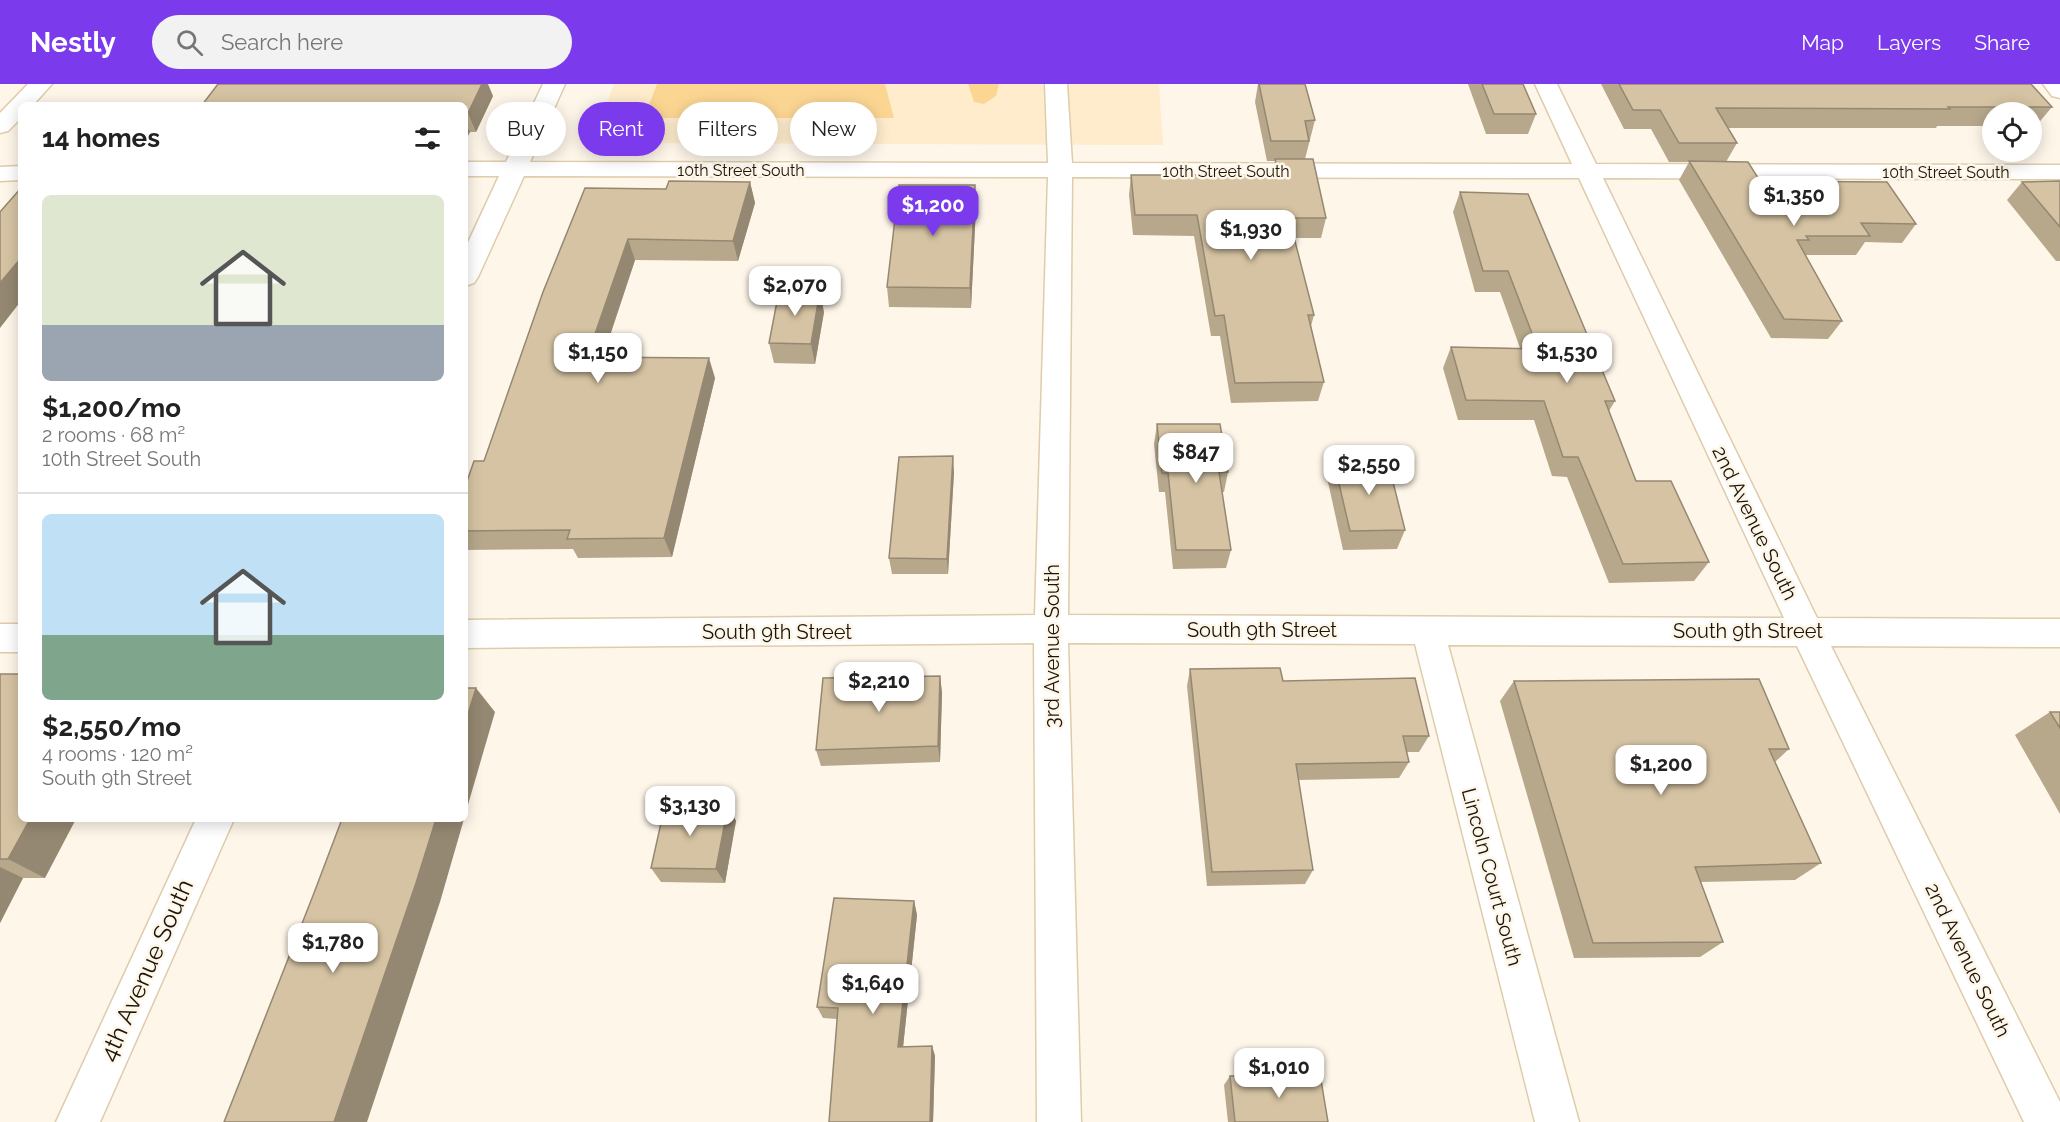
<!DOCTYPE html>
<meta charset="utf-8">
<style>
body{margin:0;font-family:Raleway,sans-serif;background:#f2f2f2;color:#222;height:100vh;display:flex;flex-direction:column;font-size:22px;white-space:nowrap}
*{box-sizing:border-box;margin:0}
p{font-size:20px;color:#767676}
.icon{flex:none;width:33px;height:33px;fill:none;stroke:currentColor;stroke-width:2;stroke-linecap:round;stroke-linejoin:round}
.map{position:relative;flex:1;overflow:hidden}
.panel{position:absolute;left:18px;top:18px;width:450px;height:720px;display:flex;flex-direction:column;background:#fff;border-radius:9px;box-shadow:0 3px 15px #0003}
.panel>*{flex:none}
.hud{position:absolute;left:486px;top:18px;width:570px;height:54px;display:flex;gap:12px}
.fabs{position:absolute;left:1982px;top:18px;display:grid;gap:12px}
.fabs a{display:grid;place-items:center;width:60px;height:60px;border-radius:50%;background:#fff;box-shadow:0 3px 15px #0003;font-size:30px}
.price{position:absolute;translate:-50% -51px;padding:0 14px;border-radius:12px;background:#fff;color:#222;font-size:20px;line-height:39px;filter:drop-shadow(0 2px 3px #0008)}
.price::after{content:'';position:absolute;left:50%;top:36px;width:18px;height:14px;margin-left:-9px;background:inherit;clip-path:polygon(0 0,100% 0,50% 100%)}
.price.selected{background:#7c3aed;color:#fff}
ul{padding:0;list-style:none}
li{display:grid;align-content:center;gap:12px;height:318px;padding:0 24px}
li+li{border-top:2px solid #e0e0e0}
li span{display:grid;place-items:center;height:186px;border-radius:9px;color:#555}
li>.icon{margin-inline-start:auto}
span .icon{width:108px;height:108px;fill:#fffc;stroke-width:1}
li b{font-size:26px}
h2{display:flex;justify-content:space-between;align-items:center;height:72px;padding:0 24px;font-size:26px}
.tag{padding:0 21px;border-radius:27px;background:#fff;box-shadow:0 3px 15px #0003;font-size:21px;line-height:54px}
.tag.selected{background:#7c3aed;color:#fff}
header{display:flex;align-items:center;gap:36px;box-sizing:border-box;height:84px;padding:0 30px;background:#7c3aed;color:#fff}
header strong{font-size:28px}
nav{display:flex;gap:33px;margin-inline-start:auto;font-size:21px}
.search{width:420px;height:54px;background:#f2f2f2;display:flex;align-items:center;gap:15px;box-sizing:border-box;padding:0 21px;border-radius:33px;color:#767676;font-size:22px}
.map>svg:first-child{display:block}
</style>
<header>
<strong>Nestly</strong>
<div class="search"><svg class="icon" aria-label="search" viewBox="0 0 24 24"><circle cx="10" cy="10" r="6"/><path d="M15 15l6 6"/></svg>Search here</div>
<nav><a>Map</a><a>Layers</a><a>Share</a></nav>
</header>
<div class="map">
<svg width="2060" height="1038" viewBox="0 0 2060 1038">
<rect width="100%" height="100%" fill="#fef6e9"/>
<path fill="#feeccc" d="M614,0h545l4,61 -571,-2z"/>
<g fill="#fbd693">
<path d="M657,0h228l9,34h-231l-14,-13z"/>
<path d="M968,0h31l-3,12 -12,8 -10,-2z"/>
</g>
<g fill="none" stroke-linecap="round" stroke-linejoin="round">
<g stroke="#deccab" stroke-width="3">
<g id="minor">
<path d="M28,0h24l-19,21h-12v13l-13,13 -8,2v-20z"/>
<path d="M543,0h22l-35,78 518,1 -3,-79h22l5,79 500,1 -37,-80h22l39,80 464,1v14l-457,-1 214,440 243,1v28l-229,-1 229,456v20h-36l-227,-476 -349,-1 131,477h-44l-120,-478 -347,-1 13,479h-44l-3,-479 -569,5v-28l570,-5 13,-438 -524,-1 -46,101 -4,6 -9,3v-37l34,-73h-34v-14h41zM1072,93l507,1 205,440 -716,-3z"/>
<path d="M2043,0h17v14l-8,-2z"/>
<path d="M21,82v14l-21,1v-14z"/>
<rect x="0" y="540" width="21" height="28"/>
<path d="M196,735h38l-134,303h-44z"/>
</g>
</g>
<use href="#minor" fill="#fff" fill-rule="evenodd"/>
</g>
<g fill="#b7a88c">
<path d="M1258,0h47l10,36 -10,39 21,59 -5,20h-27l20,77 -3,11 13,56 -6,19 -87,2 -11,-67h-9l-17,-100 -61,-1 -4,-40 2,-20h141l3,-14h-8l-12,-59z"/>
<path d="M1468,0h55l13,30 -8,20h-42z"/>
<path d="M1601,0h430l21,23 -16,19h-5v-14h-39v14h-55l-1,2h-208l9,15 -11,19 34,19 156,43 -14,19 -37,-1 -9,13h-51l37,66 -14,18 -57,-1 -92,-158 10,-18h-20l-18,-33h-27z"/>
<path d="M493,12l-17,36h-6l-4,7h-1v-34z"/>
<path d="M2060,97v80h-4l-49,-61 15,-18z"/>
<path d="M750,98l5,21 -17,58 -103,-1 -32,97 112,21 -43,179 -94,1 -5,-9 -108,1v-63l19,-26 59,-169 123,-103z"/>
<path d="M975,101l1,21 -5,102 -82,-1 -2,-20z"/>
<path d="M1460,108l155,209 -6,10 27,70 73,81 -15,19 -85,2 -42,-106 -15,-1 -18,-56h-76l-15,-52 8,-21 69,1 -20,-56h-25l-22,-80z"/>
<path d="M824,228l-9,52 -41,-1 -5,-20z"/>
<path d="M1157,340l71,48 -4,20h-2l9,58 -5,18 -53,1 -8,-77h-6l-5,-48z"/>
<path d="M1334,378l71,68 -8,19 -54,1 -15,-68z"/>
<path d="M954,388l-6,102h-56l-3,-16z"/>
<path d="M1190,585l93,12 146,55 -10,16h-13l3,10 -10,16 -101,2 15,90 -8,14 -98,2 -20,-200z"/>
<path d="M0,590l45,204h-22l-23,45z"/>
<path d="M940,592l2,17 -2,69 -119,4 -5,-16z"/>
<path d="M1514,597l275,68 -14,13 46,101 -26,17 -94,2 22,60 -23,15 -126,1 -74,-257z"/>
<path d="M2050,628h10v102l-45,-79z"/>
<path d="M728,722l8,15 -11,62 -64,-1 -10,-14z"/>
<path d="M914,817l3,14 -14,132 29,-1 3,10 -2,66h-104l8,-103 -14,-1 -6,-11z"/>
<path d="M1230,992l98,46h-100l-4,-37z"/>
</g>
<g fill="#958872">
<path d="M482,0h6l5,12 -17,36 -8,-19z"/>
<path d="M465,38l5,10 -4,7 -1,-2z"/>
<path d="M750,98l5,21 -17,58 -5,-20z"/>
<path d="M975,101l1,21 -5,102 -1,-20z"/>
<path d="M628,155l7,21 -39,117 -9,-20z"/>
<path d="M21,174v43l-21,27v-45z"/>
<path d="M820,207l4,21 -9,52 -4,-20z"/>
<path d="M709,274l6,20 -43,179 -8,-19z"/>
<path d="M953,372l1,16 -6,102 -1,-15z"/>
<path d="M940,592l2,17 -2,69 -2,-16z"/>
<path d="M476,604l19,24 -30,103v-91z"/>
<path d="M728,722l8,15 -11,62 -9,-14z"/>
<path d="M30,735h46l-31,59 -37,-19z"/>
<path d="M436,735h28l-24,83 -73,220h-33z"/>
<path d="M0,783l23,11 -23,45z"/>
<path d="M914,817l3,14 -15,142 -4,-10z"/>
<path d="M932,962l3,10 -2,66h-3z"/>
</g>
<g fill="#d5c3a3" stroke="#958872" stroke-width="1.5">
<path d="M218,0h264l-14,29h-3v-8h-263z"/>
<path d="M1259,0h46l10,36 -10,1 4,20h-38z"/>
<path d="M1482,0h41l13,30h-42z"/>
<path d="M1619,0h412l21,23h-104l2,2 -234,-1 21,35h-58l-19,-33h-27z"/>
<path d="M1275,75h38l13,59h-37l25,97h-6l16,67 -89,1 -11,-68 -9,1 -18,-101h-62l-4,-40h148z"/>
<path d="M1689,77l59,1 12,19 127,1 29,42 -55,-1 9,13h-64l3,4h-12l45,81 -58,-2z"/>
<path d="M669,97l81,1 -17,59 -105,-2 -41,118 122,1 -45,180 -97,1 3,-9 -105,1v-44l9,-26h10l59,-169 42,-104 81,1z"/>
<path d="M2060,97v46l-38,-45z"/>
<path d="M899,101h76l-5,103 -83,-1z"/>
<path d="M21,104v70l-21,25v-71z"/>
<path d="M1460,108l68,2 87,207h-10l31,80h35l38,81 -86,2 -45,-107h-15l-19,-56 -78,-1 -15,-53 87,2 -30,-78h-25z"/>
<path d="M779,207h41l-9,53 -42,-1z"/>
<path d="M1157,340h63l8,48h-9l12,78h-55l-8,-77h-6z"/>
<path d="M953,372l-6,103 -58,-1 10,-101z"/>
<path d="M1334,378h54l17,68 -55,1z"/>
<path d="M1280,584l3,13 132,-3 14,58h-26l6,26 -113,2 17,106 -101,2 -22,-203z"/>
<path d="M0,590h21v145h9l-22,40h-8z"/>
<path d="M940,592l-2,70 -122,4 7,-72z"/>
<path d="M1759,595l30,70h-20l52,114 -126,4 28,75 -130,1 -79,-262z"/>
<path d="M465,604h11l-11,36z"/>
<path d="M2050,628h10v16z"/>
<path d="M665,721l63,1 -12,63 -65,-1z"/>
<path d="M342,735h94l-20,64 -82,239h-110l90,-229z"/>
<path d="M834,814l80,3 -16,146 34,-1 -2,76h-101l9,-114 -21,-1z"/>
<path d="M1320,990l8,48h-93l-5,-46z"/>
</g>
<g text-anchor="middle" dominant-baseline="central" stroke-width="5" stroke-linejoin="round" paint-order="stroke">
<g font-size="16" fill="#1b1509" stroke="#fef6e9">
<text x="741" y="86">10th Street South</text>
<text x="1226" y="87">10th Street South</text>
<text x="1946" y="88">10th Street South</text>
</g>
<g font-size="20" fill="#1b1509" stroke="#fef6e9">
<text transform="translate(1755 439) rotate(64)">2nd Avenue South</text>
<text x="1262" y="546">South 9th Street</text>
<text x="1748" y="547">South 9th Street</text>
<text x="777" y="548">South 9th Street</text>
<text transform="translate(1052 562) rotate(-90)">3rd Avenue South</text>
<text transform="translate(1492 793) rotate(75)">Lincoln Court South</text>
<text transform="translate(1968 876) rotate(64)">2nd Avenue South</text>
</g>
<g font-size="24" fill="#1b1509" stroke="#fef6e9">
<text transform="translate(146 886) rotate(-66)">4th Avenue South</text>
</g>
</g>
</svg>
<div class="fabs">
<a><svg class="icon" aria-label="locate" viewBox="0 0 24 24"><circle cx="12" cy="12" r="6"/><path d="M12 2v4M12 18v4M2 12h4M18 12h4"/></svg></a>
</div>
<b class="price" style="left:1794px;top:143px">$1,350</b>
<b class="price selected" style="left:933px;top:153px">$1,200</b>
<b class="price" style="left:1251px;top:177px">$1,930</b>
<b class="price" style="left:795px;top:233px">$2,070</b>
<b class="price" style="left:598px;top:300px">$1,150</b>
<b class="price" style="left:1567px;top:300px">$1,530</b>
<b class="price" style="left:1196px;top:400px">$847</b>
<b class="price" style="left:1369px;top:412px">$2,550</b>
<b class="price" style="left:879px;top:629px">$2,210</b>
<b class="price" style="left:1661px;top:712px">$1,200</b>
<b class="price" style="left:690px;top:753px">$3,130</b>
<b class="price" style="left:333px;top:890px">$1,780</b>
<b class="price" style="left:873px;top:931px">$1,640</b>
<b class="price" style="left:1279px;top:1015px">$1,010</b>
<div class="hud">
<a class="tag">Buy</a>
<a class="tag selected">Rent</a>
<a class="tag">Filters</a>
<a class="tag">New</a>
</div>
<section class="panel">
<h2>14 homes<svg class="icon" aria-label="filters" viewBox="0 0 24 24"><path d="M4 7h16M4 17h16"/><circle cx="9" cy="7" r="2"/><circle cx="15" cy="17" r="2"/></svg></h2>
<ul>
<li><span style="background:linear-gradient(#dfe7d0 70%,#9aa5b1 0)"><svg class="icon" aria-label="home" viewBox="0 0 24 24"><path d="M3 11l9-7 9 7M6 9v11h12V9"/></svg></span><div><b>$1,200/mo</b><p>2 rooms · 68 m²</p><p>10th Street South</p></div></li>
<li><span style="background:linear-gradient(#bfe0f5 65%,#7fa58c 0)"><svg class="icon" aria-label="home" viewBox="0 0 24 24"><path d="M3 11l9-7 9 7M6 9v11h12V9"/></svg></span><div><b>$2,550/mo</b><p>4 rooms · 120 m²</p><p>South 9th Street</p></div></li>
</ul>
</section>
</div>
